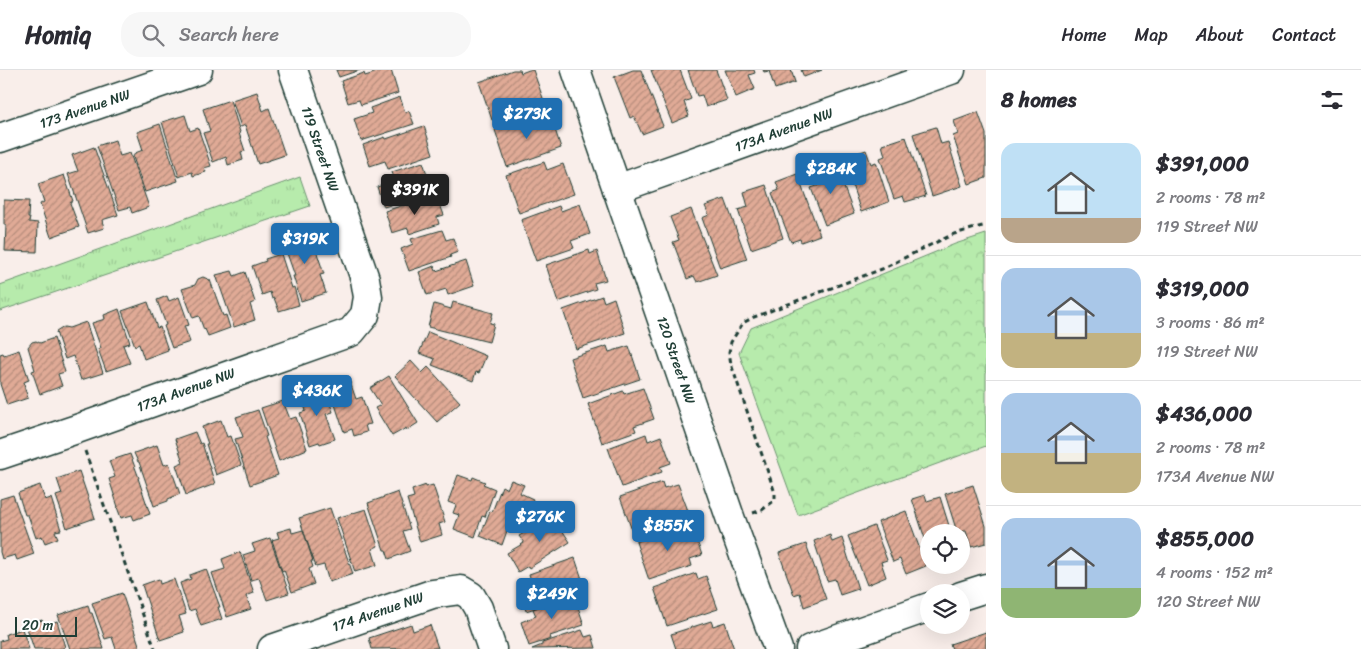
<!DOCTYPE html>
<meta charset="utf-8">
<style>
body{margin:0;font-family:Sriracha,sans-serif;background:#f7f7f7;color:#2b2b33;height:100vh;display:flex;flex-direction:column;font-size:19px;white-space:nowrap}
*{box-sizing:border-box;margin:0}
p{font-size:16px;color:#7c7c81}
.icon{flex:none;width:28px;height:28px;fill:none;stroke:currentColor;stroke-width:2;stroke-linecap:round;stroke-linejoin:round}
.map{position:relative;flex:1;overflow:hidden}
.side{display:flex;flex-direction:column;background:#fff;width:375px}
.side>*{flex:none}
.buttons{position:absolute;left:920px;top:454px;display:grid;gap:10px}
.buttons a{display:grid;place-items:center;width:50px;height:50px;border-radius:50%;background:#fff;box-shadow:0 5px 20px #0002;font-size:25px}
.scale{position:absolute;left:15px;bottom:12px;width:62px;box-sizing:border-box;padding-left:5px;border:2px solid #1f3d34;border-top:0;font-size:14px;line-height:18px;white-space:nowrap;color:#1f3d34;-webkit-text-stroke:4px #fff;paint-order:stroke}
.price{position:absolute;translate:-50% -42px;padding:0 11px;border-radius:5px;background:#1f6fb2;color:#fff;font-size:16px;line-height:32px;filter:drop-shadow(0 1px 2px #0008)}
.price::after{content:'';position:absolute;left:50%;top:30px;width:15px;height:11px;margin-left:-8px;background:inherit;clip-path:polygon(0 0,100% 0,50% 100%)}
.price.selected{background:#222;color:#fff}
ul{padding:0;list-style:none}
li{display:flex;align-items:center;gap:15px;height:125px;padding:0 15px}
li+li{border-top:1px solid #e1e1e2}
li span{display:grid;place-items:center;flex:none;width:140px;height:100px;border-radius:15px;color:#555}
li>.icon{margin-inline-start:auto}
span .icon{width:60px;height:60px;fill:#fffc;stroke-width:1}
li b{font-size:21px}
h2{display:flex;justify-content:space-between;align-items:center;height:60px;padding:0 15px;font-size:21px}
header{display:flex;align-items:center;gap:30px;box-sizing:border-box;height:70px;padding:0 25px;background:#fff;border-bottom:1px solid #e1e1e2}
header strong{font-size:24px}
nav{display:flex;gap:28px;margin-inline-start:auto;font-size:18px}
.search{width:350px;height:45px;background:#f7f7f7;display:flex;align-items:center;gap:12px;box-sizing:border-box;padding:0 18px;border-radius:20px;color:#7c7c81;font-size:19px}
main{display:flex;flex:1;min-height:0}
.map>svg:first-child{display:block}
</style>
<header>
<strong>Homiq</strong>
<div class="search"><svg class="icon" aria-label="search" viewBox="0 0 24 24"><circle cx="10" cy="10" r="6"/><path d="M15 15l6 6"/></svg>Search here</div>
<nav><a>Home</a><a>Map</a><a>About</a><a>Contact</a></nav>
</header>
<main>
<div class="map">
<svg width="986" height="579" viewBox="0 0 986 579">
<defs>
<pattern id="grass-tufts" width="24" height="20" patternUnits="userSpaceOnUse" patternTransform="scale(1.25)"><rect width="24" height="20" fill="#b7ebac"/><path d="M3 7l-1-3M5 7V3M7 7l1-3M15 17l-1-3M17 17v-4M19 17l1-3" fill="none" stroke="#9dca95"/></pattern>
<pattern id="forest-crowns" width="20" height="18" patternUnits="userSpaceOnUse" patternTransform="scale(1.25)"><rect width="20" height="18" fill="#b7ebac"/><path d="M2 6a3 3 0 1 1 6 0M12 15a3 3 0 1 1 6 0" fill="none" stroke="#9dca95"/></pattern>
<pattern id="building-hatch" width="6" height="6" patternUnits="userSpaceOnUse" patternTransform="scale(1.25)"><rect width="6" height="6" fill="#e0aa96"/><path d="M-1 1l2-2M0 6l6-6M5 7l2-2" fill="none" stroke="#b58c7b"/></pattern>
</defs>
<rect width="100%" height="100%" fill="#f9eeea"/>
<filter id="ink" filterUnits="userSpaceOnUse"><feTurbulence type="fractalNoise" baseFrequency=".02" numOctaves="2"/><feDisplacementMap in="SourceGraphic" scale="10" xChannelSelector="R" yChannelSelector="G"/><feConvolveMatrix kernelMatrix="1 2 1 2 8 2 1 2 1" color-interpolation-filters="sRGB"/></filter>
<g filter="url(#ink)">
<path fill="url(#grass-tufts)" stroke="#6b9470" d="M300,107l10,29 -310,105v-26z"/>
<path fill="url(#forest-crowns)" stroke="#6b9470" d="M986,164v212l-188,69 -59,-162 12,-25 204,-84z"/>
<g fill="url(#building-hatch)" stroke="#1f3d34">
<path d="M336,0h24l-21,7z"/>
<path d="M384,0h7l7,23 -37,12 -2,-5 -11,3 -7,-22 23,-8 1,3z"/>
<path d="M513,0h7l1,3 8,-3h4l11,31 -52,19 -13,-38z"/>
<path d="M633,0h8l22,56 -21,8 -8,-18 -4,2 -16,-41z"/>
<path d="M651,0h29l11,29 -7,3 5,14 -17,7z"/>
<path d="M688,0h28l11,30 -21,7 -4,-12 -5,1z"/>
<path d="M725,0h29l1,3 -6,2 6,14 -19,8z"/>
<path d="M763,0h28l4,12 -20,7 -6,-18 -5,1z"/>
<path d="M801,0h21l-18,7z"/>
<path d="M257,22l6,19 6,-3 16,47 -27,9 -13,-39 -4,2 -9,-27z"/>
<path d="M400,27l5,15 4,-1 5,13 -53,17 -7,-22 18,-6 -2,-5z"/>
<path d="M230,30l10,32 -1,1 6,18 -4,1 2,8 -15,5 -2,-8 -13,5 -10,-29 7,-2 -7,-22z"/>
<path d="M978,42l8,22v44l-17,6 -16,-48 5,-2 -4,-13z"/>
<path d="M185,45l5,16 8,-3 13,38 -7,2 2,4 -13,4 -1,-4 -13,5 -17,-55z"/>
<path d="M536,46l2,5 13,-4 10,31 -54,19 -12,-37z"/>
<path d="M160,54l18,57 -33,11 -12,-35 2,-4 8,-3 -6,-18z"/>
<path d="M424,56l9,28 -45,15 -3,-8 -15,5 -7,-21 22,-8 1,2z"/>
<path d="M936,57l5,17 7,-2 14,44 -30,10 -19,-62z"/>
<path d="M906,67l20,59 -21,6 -2,-6 -9,3 -14,-41 5,-2 -3,-11z"/>
<path d="M115,70l5,16 10,-3 19,54 -17,6 -2,-6 -11,3 -22,-64z"/>
<path d="M94,77l24,68 -16,5 2,8 -16,5 -20,-59 10,-3 -6,-16z"/>
<path d="M866,80l5,14 5,-2 13,40 -28,10 -18,-54z"/>
<path d="M834,91l20,53 -29,11 -14,-37 9,-3 -6,-16z"/>
<path d="M423,92l5,15 7,3 -3,8 1,3 -49,16 -7,-20 18,-6 -3,-9z"/>
<path d="M544,92l3,8 16,-6 11,30 -55,19 -13,-38z"/>
<path d="M797,104l23,61 -19,7 -1,-3 -9,3 -19,-49 7,-3 -3,-8z"/>
<path d="M64,105l9,26 -3,2 9,24 -28,10 -11,-33 4,-2 -6,-18z"/>
<path d="M766,115l17,53 -32,11 -13,-39 10,-3 -4,-15z"/>
<path d="M430,128l2,6 7,-2 5,13 -7,2 2,7 -30,10 -1,-6 -16,5 -7,-22 22,-7v2z"/>
<path d="M725,129l22,60 -27,9 -18,-50 7,-3 -4,-9z"/>
<path d="M4,130l25,1 -1,17h2l-1,4 9,1 -1,29 -32,-1 1,-26h-2z"/>
<path d="M580,134l10,30 -19,7 3,7 -38,13 -15,-41 38,-14 2,5z"/>
<path d="M691,139l26,66 -20,7 -3,-6 -7,3 -14,-37 6,-2 -9,-23z"/>
<path d="M309,159l15,45 -4,1 6,18 -25,8 -8,-25h2l-13,-37z"/>
<path d="M442,160l4,10 7,-2 5,14 -8,3 1,2 -42,14 -8,-22 12,-5 -2,-5z"/>
<path d="M589,180l1,4 7,-3 9,29 -12,3 2,6 -38,13 -12,-37z"/>
<path d="M281,184l11,34 2,-1 5,18 -20,6 -5,-13 -2,1 -2,-7 -8,3 -10,-29 14,-5 -1,-2z"/>
<path d="M466,191l8,25 -26,9 -2,-6 -19,6 -8,-23 15,-6 2,5z"/>
<path d="M232,201l2,5 11,-4 10,30 -5,2 5,16 -21,7 -18,-52z"/>
<path d="M203,207l7,3 13,36 3,-1 4,13 -22,8 -3,-7 -1,1 -5,-14 -6,2 -11,-29 13,-4 3,-6z"/>
<path d="M167,226l2,5 10,-4 10,28 -5,1 6,16 -18,6 -8,-22 2,-1 -9,-25z"/>
<path d="M602,226l2,6 10,-4 11,35 -49,16 -13,-39z"/>
<path d="M148,232l9,26 3,-1 8,23 -24,9 -5,-15 -4,2 -13,-35z"/>
<path d="M453,232l40,11 -3,10 4,1 -5,18 -61,-15 6,-23 17,5z"/>
<path d="M119,239l11,34 -7,2 7,18 -24,8 -8,-22 3,-1 -9,-25 13,-4 -1,-4z"/>
<path d="M86,252l17,51 -22,7 -8,-24 -8,3 -9,-27 8,-5 5,1z"/>
<path d="M428,262l58,24 -7,17 -3,-1 -3,9 -41,-16 3,-6 -16,-6z"/>
<path d="M54,268l11,34 -7,2 4,12 -22,8 -8,-23 3,-1 -7,-23 4,-5 4,-1 4,2z"/>
<path d="M607,276l2,6 20,-6 11,33 -57,19 -13,-40z"/>
<path d="M19,280l10,30 -5,2 1,3 -1,1 4,12 -21,7 -7,-21v-30l3,-1 1,2z"/>
<path d="M411,291l11,12 6,-6 32,35 -23,20 -42,-46z"/>
<path d="M389,306l29,47 -11,7 -1,-2 -14,8 -17,-28 6,-3 -11,-17z"/>
<path d="M349,309l7,20 6,-2 9,27 -6,1 2,7 -13,4 -2,-7 -8,3 -15,-46z"/>
<path d="M324,317l9,25 -7,2 9,25 -15,5 -1,-2 -9,3 -10,-32 6,-2 -5,-16z"/>
<path d="M643,318l11,31 -20,7 2,5 -34,12 -14,-39 35,-13 1,3z"/>
<path d="M283,331l7,18 6,-2 11,32 -28,12 -18,-53z"/>
<path d="M258,340l9,26 -2,1 13,38 -28,10 -15,-46 8,-2 -7,-20z"/>
<path d="M221,350l6,17 4,-1 10,29 -25,10 -10,-31h2l-6,-17z"/>
<path d="M195,362l5,12 2,-1 13,41 -29,11 -10,-30 7,-3 -8,-23z"/>
<path d="M646,364l2,7 13,-5 10,27 -11,4 2,5 -40,15 -14,-39z"/>
<path d="M157,375l7,20 5,-2 11,31 -12,5v2l-14,5 -15,-44h-1l-4,-9z"/>
<path d="M130,384l9,24h-1l12,36 -16,6 -2,-5 -11,3 -4,-11h1l-9,-28 6,-2 -6,-16z"/>
<path d="M79,401l16,47 -28,10 -11,-32 6,-2 -5,-15z"/>
<path d="M458,405l14,5 1,-3 12,5 -2,2 12,5 -10,28 -3,-1 -7,21 -21,-8 5,-14 -6,-2 3,-8 -8,-3z"/>
<path d="M511,410l13,5 -4,8 13,6 -13,34 -12,-5 -6,17 -22,-9 10,-25 2,1 10,-26 5,3z"/>
<path d="M662,412l2,6 14,-4 12,32 -56,20 -14,-39z"/>
<path d="M40,415l5,15 6,-2 10,32 -6,1 3,7 -13,5 -3,-7 -6,2 -8,-23h-3l-7,-22z"/>
<path d="M426,415v2l7,-2 12,37 -6,2 3,11 -22,7 -13,-43 7,-2 -2,-7z"/>
<path d="M973,415l13,41v17l-15,4 -5,-16 -9,1 -12,-38z"/>
<path d="M398,422l12,37 -7,2 7,20 -21,8 -3,-9h-2l-16,-47z"/>
<path d="M13,425l21,59 -17,6 -2,-5 -13,4 -2,-7v-53z"/>
<path d="M925,425l2,6 13,-4 11,35h-22v19l-17,-52z"/>
<path d="M330,438l23,66 -24,8 -5,-17 -8,2 -17,-49z"/>
<path d="M366,439l12,37 -6,3 5,16 -22,7 -18,-54z"/>
<path d="M906,441l20,55 -20,8 -6,-15 -7,3 -15,-40z"/>
<path d="M556,442l10,16 -4,2 8,12 -41,26 -1,-2 -10,6 -11,-19 17,-10 -5,-7 7,-4 1,1 20,-12 -1,-2z"/>
<path d="M874,456l13,34 -6,2 5,15 -19,8 -19,-49z"/>
<path d="M678,457l2,7 13,-4 9,25 -12,4 2,7 -43,14 -13,-38z"/>
<path d="M291,458l1,5 11,-3 10,31h-2l2,6 -4,2 5,15 -22,8 -8,-22 -2,1 -10,-31 7,-2 -2,-6z"/>
<path d="M830,465l2,7 10,-4 16,51 -18,6 -5,-16 -8,2 -13,-40z"/>
<path d="M270,468l19,55 -22,7 -8,-22 -8,2 -8,-25 12,-4 -3,-7z"/>
<path d="M806,474l20,55 -22,8 -4,-14 -6,2 -15,-42z"/>
<path d="M240,482l14,41 -8,3 5,13 -24,8 -15,-44 13,-4 -3,-10z"/>
<path d="M575,488l11,33 -60,20 -8,-23 14,-4 -3,-10z"/>
<path d="M206,499l14,38h-2l4,12 -21,7 -6,-17 -6,2 -9,-28 11,-4 -1,-4z"/>
<path d="M696,503l2,6 8,-3 12,33 -51,17 -13,-38z"/>
<path d="M159,509l1,5 14,-5 12,35 -7,2 5,16 -24,8 -18,-55z"/>
<path d="M122,523l18,55 -4,1h-20l-4,-12 -7,2 -13,-36z"/>
<path d="M574,525l10,30 -34,11 1,3 -22,7 -8,-24 15,-6 -3,-7z"/>
<path d="M88,535l2,8h2l12,36h-34l-12,-34z"/>
<path d="M42,550l2,5 13,-4 8,26 -5,2h-26l-8,-24z"/>
<path d="M711,551l2,5 12,-4 9,27h-58l-5,-15z"/>
<path d="M411,554l2,7 17,-6 8,23 -66,1 -3,-11z"/>
<path d="M22,559l7,20h-29v-8l7,-2 -1,-5z"/>
<path d="M582,560l3,7 7,-2 4,13 -64,1 10,-4v-2z"/>
<path d="M986,562v17h-34l-2,-5z"/>
</g>
<g fill="none" stroke-linecap="round" stroke-linejoin="round">
<g stroke="#1f3d34" stroke-width="31">
<g id="minor">
<path d="M576,0l155,450 47,129"/>
<path d="M0,68l198,-68"/>
<path d="M617,119l334,-119"/>
<path d="M0,385l77,-26 274,-97 14,-17 3,-18 -3,-18 -72,-209"/>
<path d="M961,526l25,-8"/>
<path d="M272,579l160,-55 29,-4 10,6 7,12 14,41"/>
<path d="M810,579l119,-42"/>
</g>
</g>
<g stroke="#1f3d34" stroke-width="3" stroke-dasharray="5 4" stroke-linecap="butt">
<path d="M85,381l70,198"/>
<path d="M753,443l9,-3 13,-10v-7l-44,-129 -2,-12 2,-10 12,-19 11,-6 128,-48 44,-22 28,-13 32,-9"/>
</g>
<use href="#minor" stroke="#fff" stroke-width="28"/>
</g>
</g>
<g text-anchor="middle" dominant-baseline="central" stroke-width="4.5" stroke-linejoin="round" paint-order="stroke">
<g font-size="14" fill="#1f3d34" stroke="#fff">
<text transform="translate(85 39) rotate(-19)">173 Avenue NW</text>
<text transform="translate(784 60) rotate(-20)">173A Avenue NW</text>
<text transform="translate(320 79) rotate(71)">119 Street NW</text>
<text transform="translate(676 290) rotate(71)">120 Street NW</text>
<text transform="translate(186 320) rotate(-20)">173A Avenue NW</text>
<text transform="translate(378 542) rotate(-19)">174 Avenue NW</text>
</g>
</g>
</svg>
<div class="buttons">
<a><svg class="icon" aria-label="locate" viewBox="0 0 24 24"><circle cx="12" cy="12" r="6"/><path d="M12 2v4M12 18v4M2 12h4M18 12h4"/></svg></a>
<a><svg class="icon" aria-label="layers" viewBox="0 0 24 24"><path d="M12 4l9 5-9 5-9-5zM3 14l9 5 9-5"/></svg></a>
</div>
<div class="scale">20 m</div>
<b class="price" style="left:527px;top:70px">$273K</b>
<b class="price" style="left:831px;top:125px">$284K</b>
<b class="price selected" style="left:415px;top:146px">$391K</b>
<b class="price" style="left:305px;top:195px">$319K</b>
<b class="price" style="left:317px;top:347px">$436K</b>
<b class="price" style="left:540px;top:473px">$276K</b>
<b class="price" style="left:668px;top:482px">$855K</b>
<b class="price" style="left:552px;top:550px">$249K</b>
</div>
<section class="side">
<h2>8 homes<svg class="icon" aria-label="filters" viewBox="0 0 24 24"><path d="M4 7h16M4 17h16"/><circle cx="9" cy="7" r="2"/><circle cx="15" cy="17" r="2"/></svg></h2>
<ul>
<li><span style="background:linear-gradient(#bfe0f5 75%,#b9a48a 0)"><svg class="icon" aria-label="home" viewBox="0 0 24 24"><path d="M3 11l9-7 9 7M6 9v11h12V9"/></svg></span><div><b>$391,000</b><p>2 rooms · 78 m²</p><p>119 Street NW</p></div></li>
<li><span style="background:linear-gradient(#a9c7e8 65%,#c2b280 0)"><svg class="icon" aria-label="home" viewBox="0 0 24 24"><path d="M3 11l9-7 9 7M6 9v11h12V9"/></svg></span><div><b>$319,000</b><p>3 rooms · 86 m²</p><p>119 Street NW</p></div></li>
<li><span style="background:linear-gradient(#a9c7e8 60%,#c2b280 0)"><svg class="icon" aria-label="home" viewBox="0 0 24 24"><path d="M3 11l9-7 9 7M6 9v11h12V9"/></svg></span><div><b>$436,000</b><p>2 rooms · 78 m²</p><p>173A Avenue NW</p></div></li>
<li><span style="background:linear-gradient(#a9c7e8 70%,#8fb573 0)"><svg class="icon" aria-label="home" viewBox="0 0 24 24"><path d="M3 11l9-7 9 7M6 9v11h12V9"/></svg></span><div><b>$855,000</b><p>4 rooms · 152 m²</p><p>120 Street NW</p></div></li>
</ul>
</section>
</main>
